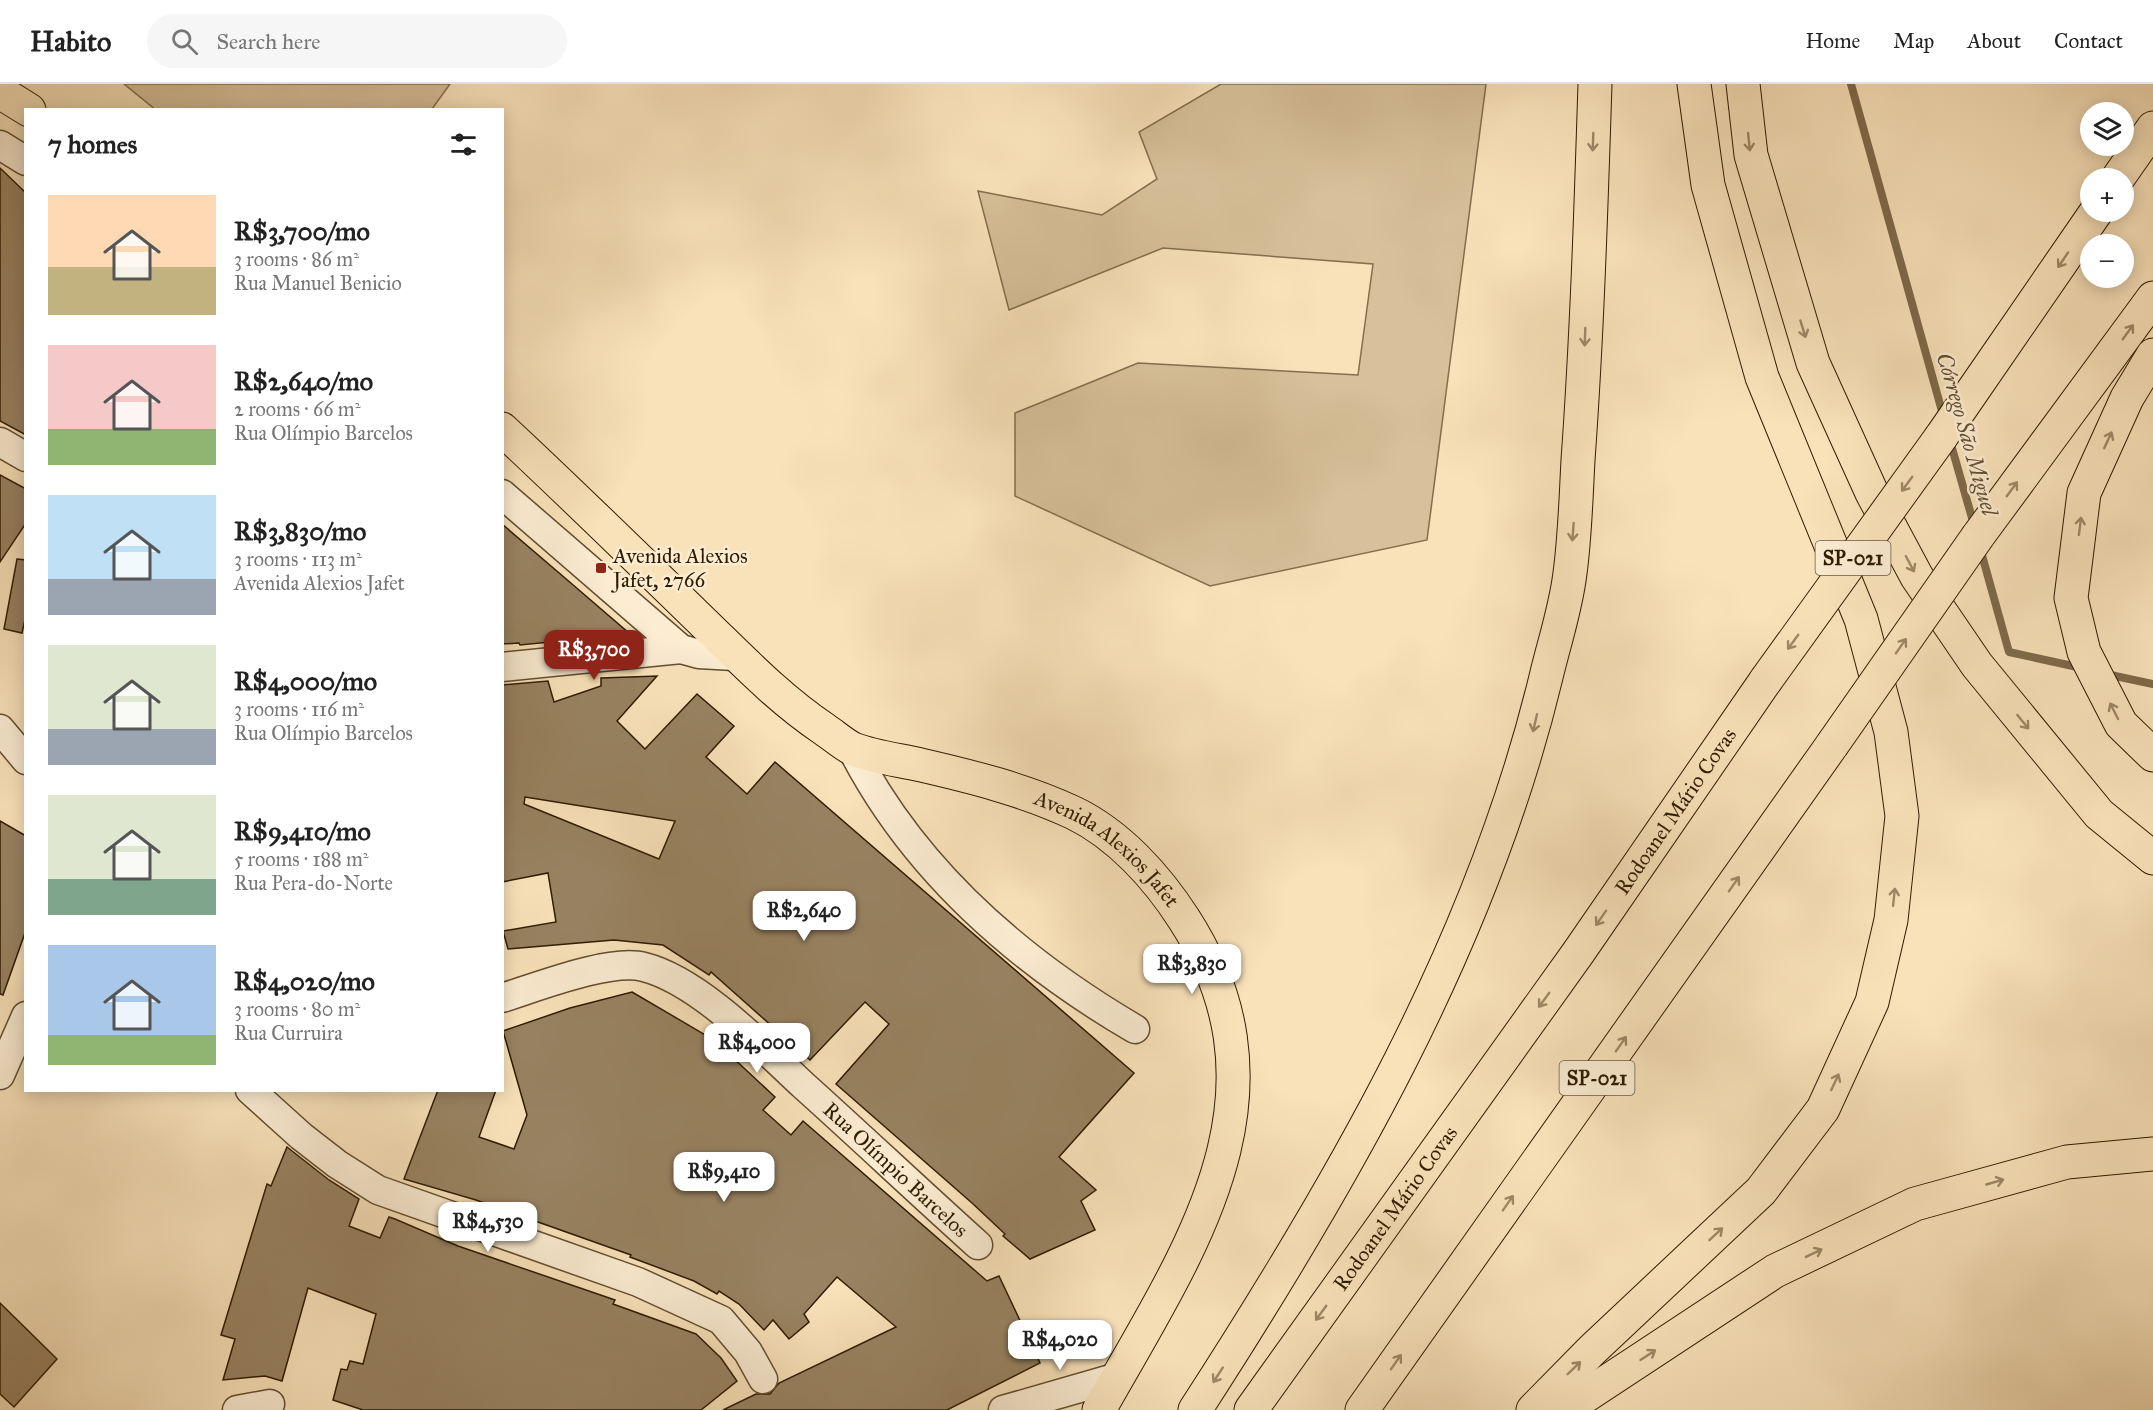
<!DOCTYPE html>
<meta charset="utf-8">
<style>
body{margin:0;font-family:"IM FELL Great Primer",serif;background:#f6f6f6;color:#222;height:100vh;display:flex;flex-direction:column;font-size:22px;white-space:nowrap}
*{box-sizing:border-box;margin:0}
p{font-size:20px;color:#767676}
.icon{flex:none;width:33px;height:33px;fill:none;stroke:currentColor;stroke-width:2;stroke-linecap:round;stroke-linejoin:round}
.map{position:relative;flex:1;overflow:hidden}
.panel{position:absolute;left:24px;top:24px;width:480px;height:984px;display:flex;flex-direction:column;background:#fff;border-radius:0px;box-shadow:0 3px 15px #0003}
.panel>*{flex:none}
.fabs{position:absolute;left:2080px;top:18px;display:grid;gap:12px}
.fabs a{display:grid;place-items:center;width:54px;height:54px;border-radius:50%;background:#fff;box-shadow:0 3px 15px #0003;font-size:30px}
.price{position:absolute;translate:-50% -51px;padding:0 14px;border-radius:12px;background:#fff;color:#222;font-size:20px;line-height:39px;filter:drop-shadow(0 2px 3px #0008)}
.price::after{content:'';position:absolute;left:50%;top:36px;width:18px;height:14px;margin-left:-9px;background:inherit;clip-path:polygon(0 0,100% 0,50% 100%)}
.price.active{background:#8f2418;color:#fff}
ul{padding:0;list-style:none}
li{display:flex;align-items:center;gap:18px;height:150px;padding:0 24px}
li span{display:grid;place-items:center;flex:none;width:168px;height:120px;border-radius:0px;color:#555}
li>.icon{margin-inline-start:auto}
span .icon{width:72px;height:72px;fill:#fffc;stroke-width:1}
li b{font-size:26px}
h2{display:flex;justify-content:space-between;align-items:center;height:72px;padding:0 24px;font-size:26px}
header{display:flex;align-items:center;gap:36px;box-sizing:border-box;height:84px;padding:0 30px;background:#fff;border-bottom:2px solid #e0e0e0}
header strong{font-size:28px}
nav{display:flex;gap:33px;margin-inline-start:auto;font-size:21px}
.search{width:420px;height:54px;background:#f6f6f6;display:flex;align-items:center;gap:15px;box-sizing:border-box;padding:0 21px;border-radius:33px;color:#767676;font-size:22px}
.map>svg:first-child{display:block}
</style>
<header>
<strong>Habito</strong>
<div class="search"><svg class="icon" aria-label="search" viewBox="0 0 24 24"><circle cx="10" cy="10" r="6"/><path d="M15 15l6 6"/></svg>Search here</div>
<nav><a>Home</a><a>Map</a><a>About</a><a>Contact</a></nav>
</header>
<div class="map">
<svg width="2153" height="1326" viewBox="0 0 2153 1326">
<rect width="100%" height="100%" fill="#f9e2ba"/>
<filter id="stains"><feTurbulence type="fractalNoise" baseFrequency=".00333" numOctaves="4"/><feColorMatrix values="0 0 0 0 .2 0 0 0 0 .09 0 0 0 0 .02 0 0 0 .5 -.17"/></filter>
<radialGradient id="worn" r=".72"><stop offset=".6" stop-color="#630" stop-opacity="0"/><stop offset="1" stop-color="#630" stop-opacity=".3"/></radialGradient>
<g fill="#d7c09a" stroke="#836e4d" stroke-width="1.5">
<path d="M124,0h326l-18,25 -276,1z"/>
<path d="M1221,0h265l-59,456 -217,46 -195,-90v-83l123,-50 220,12 15,-111 -210,-16 -154,62 -31,-119 124,24 55,-36 -18,-47z"/>
</g>
<g fill="none" stroke-linecap="round" stroke-linejoin="round">
<g stroke="#7f6a4a" stroke-width="8">
<path d="M1851,0l92,331"/>
<path d="M1950,357l24,84"/>
<path d="M1980,464l29,104 73,16"/>
<path d="M2106,590l47,10"/>
</g>
</g>
<g fill="#988261" stroke="#2f1b00" stroke-width="1.5" fill-rule="evenodd">
<path d="M0,84l26,25v242l-26,-14z"/>
<path d="M0,391l26,14v34l-26,39z"/>
<path d="M502,440l70,60 58,50 -110,11 -1,-2 -17,1z"/>
<path d="M17,475l9,1v55l-4,18 -18,-4z"/>
<path d="M657,592l-40,45 28,28 52,-55 37,32 -28,31 41,37 28,-32 359,311 -75,84 37,33 -15,11 14,29 -65,29 -27,-23 2,-2 -33,-31 -136,-119 53,-60 -24,-22 -55,58 -99,-88 -2,3 -46,-30 -49,-5 -106,9 -5,-18 53,-9 -8,-49 -46,9v-197l46,-4 6,21 47,-16v-8zM525,713l150,24 -16,38 -135,-55z"/>
<path d="M0,737l26,15v94l-23,65 -3,-1z"/>
<path d="M632,908l82,48 61,57 -12,13 28,25 12,-14 184,160 12,-5 41,87 -93,47h-224l33,-16h14l9,-11 117,-56 -59,-50 -33,37 5,8 -20,17 -16,-19 -9,10 -25,-26 -20,-13 -2,3 -23,-13 -64,-24 1,-2 -155,-55 -72,-21 34,-89h58l-17,47 35,12 13,-34 -24,-84 67,-23z"/>
<path d="M287,1063l42,33 30,19 -10,27 31,12 9,-21 6,2 63,27 157,54 -2,4 83,30 25,24 16,23 -36,29h-338l-30,-10 8,-31 6,1 3,-9 13,3 13,-50 -68,-26 -26,93 -17,-5 -42,4 12,-41 -14,-4 46,-151 4,2z"/>
<path d="M0,1219l57,56 -43,48 -14,-13z"/>
</g>
<g fill="none" stroke-linecap="round" stroke-linejoin="round">
<g stroke="#624d2e" stroke-width="31">
<g id="minor">
<path d="M0,61l26,16"/>
<path d="M0,358l26,15"/>
<path d="M502,410l179,155 18,5 35,2"/>
<path d="M502,583l179,-18"/>
<path d="M0,645l26,31"/>
<path d="M852,665c62,121 167,212 283,280"/>
<path id="s1" d="M502,914c35,-11 109,-40 142,-31 55,14 118,80 159,118 59,53 116,107 175,160"/>
<path d="M0,991l26,-59"/>
<path d="M250,1006l51,46 36,28 41,26 260,92 83,38 27,32 15,27"/>
<path d="M237,1326l33,-6"/>
<path d="M1003,1326l115,-33"/>
</g>
</g>
<g stroke="#2f1b00" stroke-width="35">
<g id="major">
<path d="M0,8l29,18"/>
<path id="s2" d="M502,345c70,65 138,132 207,199 37,36 72,72 115,101 9,6 19,15 29,20 21,8 46,11 68,16 52,12 104,25 153,48 45,22 83,64 110,106 115,178 4,333 -85,491"/>
</g>
</g>
<g stroke="#2f1b00" stroke-width="35">
<g id="highway">
<path d="M1743,0l8,71 62,208 59,130 45,84 60,88 122,149 54,44"/>
<path d="M2118,94l35,-50"/>
<path d="M2153,271l-26,43 -43,95 -13,105 13,54 37,72 32,31"/>
<path d="M1941,353l155,-225"/>
<path d="M1978,452l175,-238"/>
<path d="M1195,1326c147,-227 287,-467 351,-733 8,-34 20,-69 24,-104 5,-37 6,-75 8,-113 9,-125 13,-251 17,-376"/>
<path id="s3" d="M1251,1326l327,-457 188,-273"/>
<path d="M1362,1326l470,-665"/>
<path d="M1533,1326l59,-60 169,-159 62,-82 49,-107 19,-82 11,-104 -11,-84 -30,-113 -99,-242 -54,-192 -14,-101"/>
<path d="M1564,1326l211,-139 140,-67 152,-42 86,-8"/>
</g>
</g>
<use href="#minor" stroke="#fbecd2" stroke-width="28"/>
<use href="#major" stroke="#f9e2ba" stroke-width="33"/>
<use href="#highway" stroke="#f9e2ba" stroke-width="33"/>
<g stroke="#2f1b00" stroke-width="35" stroke-linecap="butt">
<g id="highway-bridge">
<path d="M1766,596l175,-243"/>
<path d="M1832,661l146,-209"/>
</g>
</g>
<use href="#highway-bridge" stroke="#f9e2ba" stroke-width="33"/>
</g>
<defs><path id="oneway-shaft" d="M-6 0H5M1.5-3L5.5 0L1.5 3" fill="none" stroke-width="1.6" stroke-linecap="round" stroke-linejoin="round" transform="scale(1.5)"/></defs>
<g stroke="#9e8866">
<use href="#oneway-shaft" transform="translate(1593 58) rotate(92)"/>
<use href="#oneway-shaft" transform="translate(1749 58) rotate(84)"/>
<use href="#oneway-shaft" transform="translate(2063 176) rotate(124)"/>
<use href="#oneway-shaft" transform="translate(1803 245) rotate(73)"/>
<use href="#oneway-shaft" transform="translate(2128 248) rotate(-54)"/>
<use href="#oneway-shaft" transform="translate(1585 253) rotate(92)"/>
<use href="#oneway-shaft" transform="translate(2108 356) rotate(-65)"/>
<use href="#oneway-shaft" transform="translate(1907 400) rotate(126)"/>
<use href="#oneway-shaft" transform="translate(2012 405) rotate(-54)"/>
<use href="#oneway-shaft" transform="translate(2080 442) rotate(-83)"/>
<use href="#oneway-shaft" transform="translate(1573 448) rotate(94)"/>
<use href="#oneway-shaft" transform="translate(1910 480) rotate(62)"/>
<use href="#oneway-shaft" transform="translate(1793 558) rotate(126)"/>
<use href="#oneway-shaft" transform="translate(1901 562) rotate(-55)"/>
<use href="#oneway-shaft" transform="translate(2114 627) rotate(-117)"/>
<use href="#oneway-shaft" transform="translate(2023 638) rotate(51)"/>
<use href="#oneway-shaft" transform="translate(1535 639) rotate(103)"/>
<use href="#oneway-shaft" transform="translate(1734 800) rotate(-55)"/>
<use href="#oneway-shaft" transform="translate(1894 813) rotate(-84)"/>
<use href="#oneway-shaft" transform="translate(1601 834) rotate(125)"/>
<use href="#oneway-shaft" transform="translate(1544 916) rotate(126)"/>
<use href="#oneway-shaft" transform="translate(1621 960) rotate(-55)"/>
<use href="#oneway-shaft" transform="translate(1835 998) rotate(-65)"/>
<use href="#oneway-shaft" transform="translate(1995 1098) rotate(-16)"/>
<use href="#oneway-shaft" transform="translate(1508 1119) rotate(-55)"/>
<use href="#oneway-shaft" transform="translate(1716 1150) rotate(-43)"/>
<use href="#oneway-shaft" transform="translate(1814 1169) rotate(-26)"/>
<use href="#oneway-shaft" transform="translate(1321 1229) rotate(126)"/>
<use href="#oneway-shaft" transform="translate(1648 1271) rotate(-33)"/>
<use href="#oneway-shaft" transform="translate(1396 1278) rotate(-55)"/>
<use href="#oneway-shaft" transform="translate(1574 1284) rotate(-44)"/>
<use href="#oneway-shaft" transform="translate(1218 1291) rotate(123)"/>
</g>
<rect fill="#8f2418" stroke="#fbecd2" stroke-width="2" x="595" y="478" width="12" height="12" rx="3"/>
<g text-anchor="middle" dominant-baseline="central" stroke-width="5" stroke-linejoin="round" paint-order="stroke">
<g fill="#fbecd2" stroke="#6c5a3f" stroke-width="1.5">
<rect x="1815.5" y="457" width="75" height="34" rx="4.5"/>
<rect x="1559.5" y="977" width="75" height="34" rx="4.5"/>
</g>
<g font-size="20" font-weight="bold" fill="#2f1b00">
<text x="1853" y="474">SP-021</text>
<text x="1597" y="994">SP-021</text>
</g>
<g font-size="21" fill="#2f1b00" stroke="#fbecd2" text-anchor="start">
<text x="613" y="472">Avenida Alexios<tspan x="613" dy="24">Jafet, 2766</tspan></text>
</g>
<g font-size="21" fill="#2f1b00" stroke="#fbecd2">
<text stroke="none"><textPath href="#s3" startOffset="734">Rodoanel Mário Covas</textPath></text>
<text stroke="none"><textPath href="#s2" startOffset="754">Avenida Alexios Jafet</textPath></text>
<text stroke="none"><textPath href="#s1" startOffset="472">Rua Olímpio Barcelos</textPath></text>
<text stroke="none"><textPath href="#s3" startOffset="248">Rodoanel Mário Covas</textPath></text>
</g>
<g font-size="22" font-style="italic" fill="#644f31" stroke="#fbecd2">
<text transform="translate(1967 350) rotate(74)">Córrego São Miguel</text>
</g>
</g>
<rect width="100%" height="100%" filter="url(#stains)"/>
<rect width="100%" height="100%" fill="url(#worn)"/>
</svg>
<div class="fabs">
<a><svg class="icon" aria-label="layers" viewBox="0 0 24 24"><path d="M12 4l9 5-9 5-9-5zM3 14l9 5 9-5"/></svg></a>
<a>+</a>
<a>−</a>
</div>
<b class="price active" style="left:594px;top:597px">R$3,700</b>
<b class="price" style="left:804px;top:858px">R$2,640</b>
<b class="price" style="left:1192px;top:911px">R$3,830</b>
<b class="price" style="left:757px;top:990px">R$4,000</b>
<b class="price" style="left:724px;top:1119px">R$9,410</b>
<b class="price" style="left:488px;top:1169px">R$4,530</b>
<b class="price" style="left:1060px;top:1287px">R$4,020</b>
<section class="panel">
<h2>7 homes<svg class="icon" aria-label="filters" viewBox="0 0 24 24"><path d="M4 7h16M4 17h16"/><circle cx="9" cy="7" r="2"/><circle cx="15" cy="17" r="2"/></svg></h2>
<ul>
<li><span style="background:linear-gradient(#ffd9b3 60%,#c2b280 0)"><svg class="icon" aria-label="home" viewBox="0 0 24 24"><path d="M3 11l9-7 9 7M6 9v11h12V9"/></svg></span><div><b>R$3,700/mo</b><p>3 rooms · 86 m²</p><p>Rua Manuel Benicio</p></div></li>
<li><span style="background:linear-gradient(#f6c9c9 70%,#8fb573 0)"><svg class="icon" aria-label="home" viewBox="0 0 24 24"><path d="M3 11l9-7 9 7M6 9v11h12V9"/></svg></span><div><b>R$2,640/mo</b><p>2 rooms · 66 m²</p><p>Rua Olímpio Barcelos</p></div></li>
<li><span style="background:linear-gradient(#bfe0f5 70%,#9aa5b1 0)"><svg class="icon" aria-label="home" viewBox="0 0 24 24"><path d="M3 11l9-7 9 7M6 9v11h12V9"/></svg></span><div><b>R$3,830/mo</b><p>3 rooms · 113 m²</p><p>Avenida Alexios Jafet</p></div></li>
<li><span style="background:linear-gradient(#dfe7d0 70%,#9aa5b1 0)"><svg class="icon" aria-label="home" viewBox="0 0 24 24"><path d="M3 11l9-7 9 7M6 9v11h12V9"/></svg></span><div><b>R$4,000/mo</b><p>3 rooms · 116 m²</p><p>Rua Olímpio Barcelos</p></div></li>
<li><span style="background:linear-gradient(#dfe7d0 70%,#7fa58c 0)"><svg class="icon" aria-label="home" viewBox="0 0 24 24"><path d="M3 11l9-7 9 7M6 9v11h12V9"/></svg></span><div><b>R$9,410/mo</b><p>5 rooms · 188 m²</p><p>Rua Pera-do-Norte</p></div></li>
<li><span style="background:linear-gradient(#a9c7e8 75%,#8fb573 0)"><svg class="icon" aria-label="home" viewBox="0 0 24 24"><path d="M3 11l9-7 9 7M6 9v11h12V9"/></svg></span><div><b>R$4,020/mo</b><p>3 rooms · 80 m²</p><p>Rua Curruira</p></div></li>
</ul>
</section>
</div>
